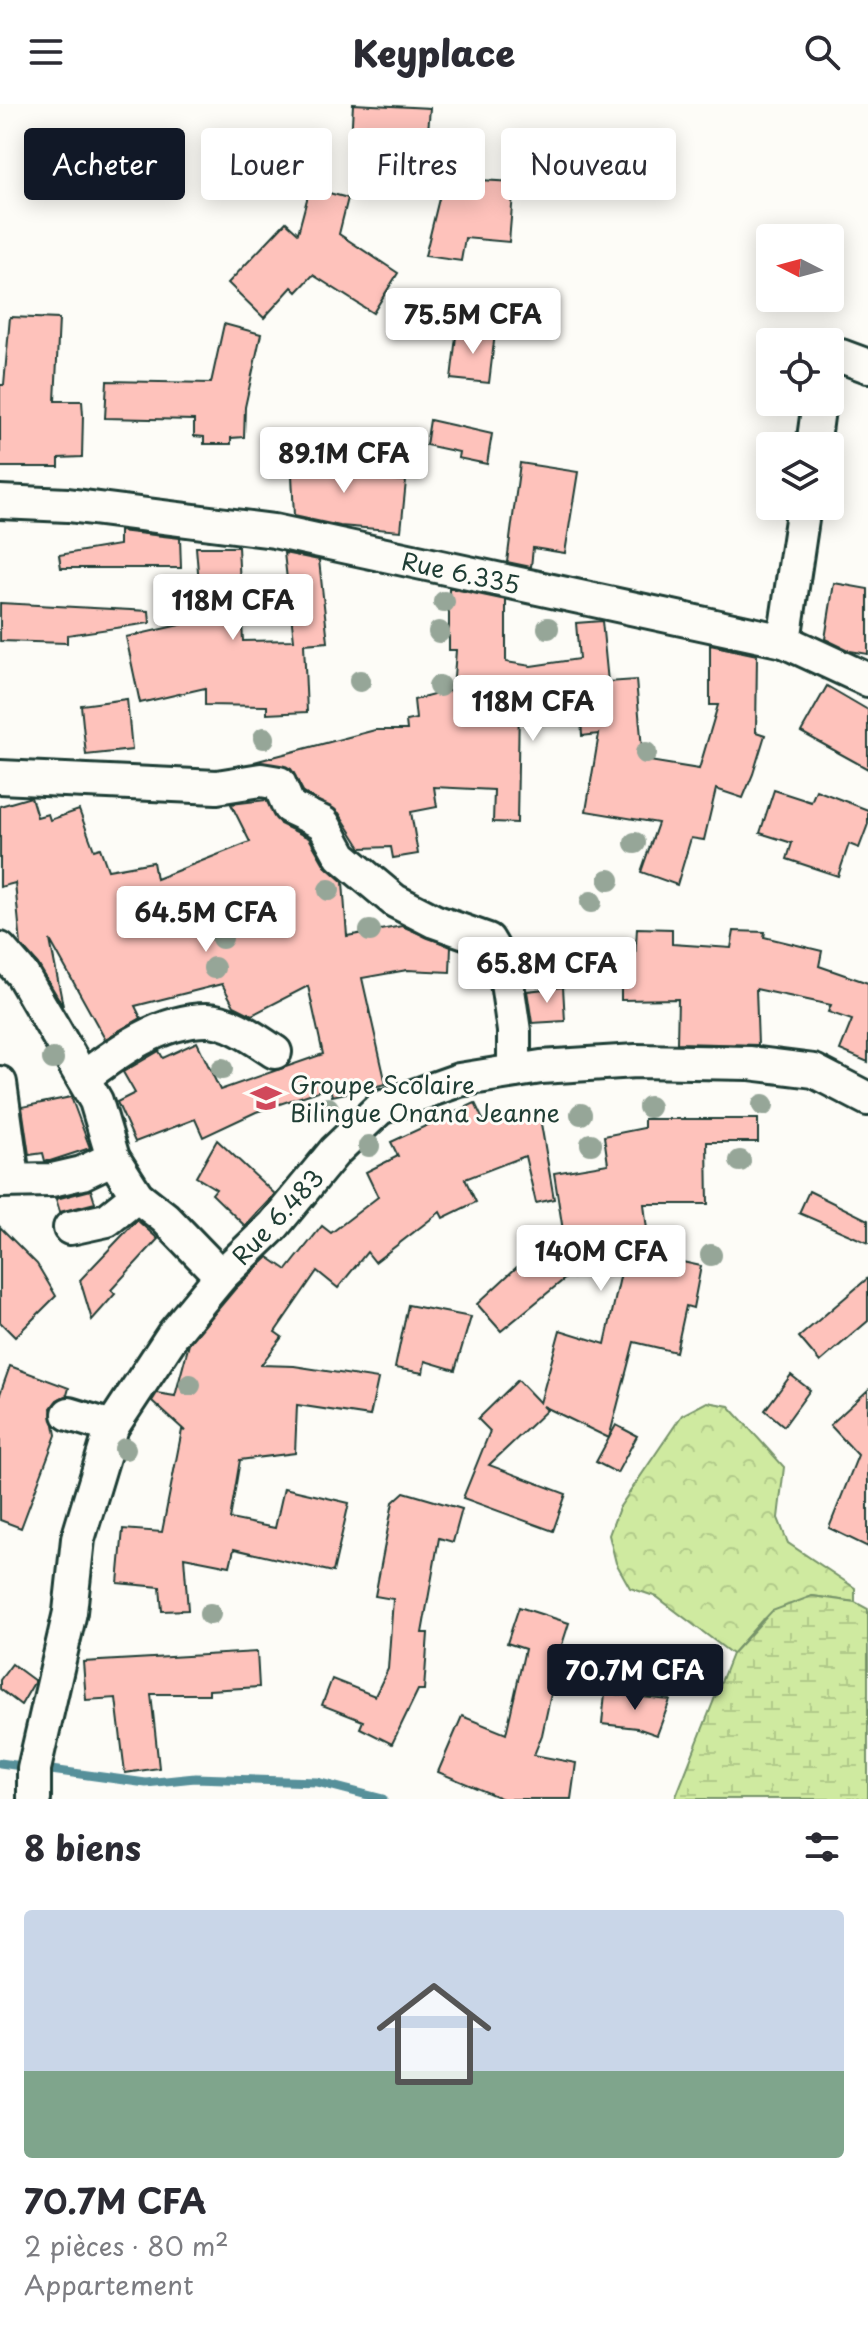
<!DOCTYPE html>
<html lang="fr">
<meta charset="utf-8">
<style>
body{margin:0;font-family:"Playpen Sans",sans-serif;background:#f2f2f3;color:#2b2b33;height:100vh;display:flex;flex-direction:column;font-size:30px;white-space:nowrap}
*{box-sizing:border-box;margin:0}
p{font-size:26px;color:#7c7c81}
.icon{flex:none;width:44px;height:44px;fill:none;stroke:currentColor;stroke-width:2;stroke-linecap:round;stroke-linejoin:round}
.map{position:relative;height:1695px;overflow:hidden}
.drawer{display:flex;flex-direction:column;background:#fff;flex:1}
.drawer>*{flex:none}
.hud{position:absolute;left:24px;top:24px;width:820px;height:72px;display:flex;gap:16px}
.needle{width:52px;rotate:276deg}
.fabs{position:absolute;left:756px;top:120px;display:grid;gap:16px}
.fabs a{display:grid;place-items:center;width:88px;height:88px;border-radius:8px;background:#fff;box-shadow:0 4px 20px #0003;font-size:40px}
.price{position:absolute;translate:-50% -68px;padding:0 18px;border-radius:8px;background:#fff;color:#222;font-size:26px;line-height:52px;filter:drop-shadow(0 2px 4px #0008)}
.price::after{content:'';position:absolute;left:50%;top:48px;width:24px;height:18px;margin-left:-12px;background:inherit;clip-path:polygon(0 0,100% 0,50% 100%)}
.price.selected{background:#111827;color:#fff}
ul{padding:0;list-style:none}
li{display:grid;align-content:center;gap:16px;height:424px;padding:0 24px}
li span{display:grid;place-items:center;height:248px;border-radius:8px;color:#555}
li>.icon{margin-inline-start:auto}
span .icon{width:144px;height:144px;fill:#fffc;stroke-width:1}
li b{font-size:34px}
h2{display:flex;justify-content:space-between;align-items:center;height:96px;padding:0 24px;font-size:34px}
.pill{padding:0 28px;border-radius:8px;background:#fff;box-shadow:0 4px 20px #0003;font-size:28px;line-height:72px}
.pill.selected{background:#111827;color:#fff}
header{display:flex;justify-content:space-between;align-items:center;height:104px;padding:0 24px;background:#fff;font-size:36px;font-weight:800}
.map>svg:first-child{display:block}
</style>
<header><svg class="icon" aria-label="menu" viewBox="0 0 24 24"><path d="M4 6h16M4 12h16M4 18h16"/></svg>Keyplace<svg class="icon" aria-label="search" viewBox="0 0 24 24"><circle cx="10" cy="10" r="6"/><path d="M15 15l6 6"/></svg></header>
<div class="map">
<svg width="868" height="1695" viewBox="0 0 868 1695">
<defs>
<pattern id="forest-crowns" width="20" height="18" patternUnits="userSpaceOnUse" patternTransform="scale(2)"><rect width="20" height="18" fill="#cfeaa0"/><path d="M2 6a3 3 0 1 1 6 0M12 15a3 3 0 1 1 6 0" fill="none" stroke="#b1ca8a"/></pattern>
<pattern id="wetland-marsh" width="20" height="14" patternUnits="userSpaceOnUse" patternTransform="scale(2)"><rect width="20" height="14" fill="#cfeaa0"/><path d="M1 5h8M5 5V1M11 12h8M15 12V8" fill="none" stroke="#b1ca8a"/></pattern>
</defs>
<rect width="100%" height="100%" fill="#fdfcf7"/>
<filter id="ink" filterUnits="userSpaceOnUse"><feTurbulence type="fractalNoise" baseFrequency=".0125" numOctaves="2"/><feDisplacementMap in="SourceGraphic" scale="16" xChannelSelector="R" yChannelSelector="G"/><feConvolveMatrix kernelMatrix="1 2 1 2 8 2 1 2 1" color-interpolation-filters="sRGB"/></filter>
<g filter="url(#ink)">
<path fill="url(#forest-crowns)" stroke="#77946a" stroke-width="2" d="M707,1298l22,4 55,61 -6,51 10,25 67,45v14l-42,-6 -51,24 -30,34 -75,-57 -27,-9 -14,-25 -7,-28 10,-27 63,-93z"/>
<path fill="url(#wetland-marsh)" stroke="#77946a" stroke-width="2" d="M812,1492l43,6 13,7v190h-193l57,-145 40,-43z"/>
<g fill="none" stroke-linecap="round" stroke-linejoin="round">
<path stroke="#57909a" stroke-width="9" d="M0,1659l146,20 49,-5 122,4 66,17"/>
</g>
<g fill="#fec2bb" stroke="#1f3d34" stroke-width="2">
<path d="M353,0l77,4 -5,58 -75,-4z"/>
<path d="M444,74l70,4 -5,60 -44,-4 -4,23 -36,-5z"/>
<path d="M310,84l38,10 -9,36 59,39 -25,40 -60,-38 -16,17 -5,-5 -28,31 -36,-35 58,-61 12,11z"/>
<path d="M10,213l49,2 -4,82h27l1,14 -1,42 -23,1v9h-59v-82h4z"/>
<path d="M224,220l37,10 -16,73 -1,30 -13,1v6h-27v-7l-10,-1v-16l-89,-2 2,-37 104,2z"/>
<path d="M457,224l38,5 -6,50 -38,-4z"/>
<path d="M430,316l62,14 -5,30 -29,-6 1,-6 -33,-7z"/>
<path d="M338,348l1,24 67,5 -5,50 -61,-5 -46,-10 -3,-62z"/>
<path d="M520,359l58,9 -13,81 -32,-5 -2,19 -24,-5z"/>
<path d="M119,427l61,7 1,30h-120l-2,-13 60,-10z"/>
<path d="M196,443h42l5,94 51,-1 -10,-87 35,7 9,82 -24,2 3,68 -40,2v-8l-62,-1v-17l-65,15 -14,-66 76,-17z"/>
<path d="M834,479l34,6v65l-18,-3 -25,-12z"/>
<path d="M449,484l57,12v62l25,4 48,-7 -3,-36 26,-2 6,61 28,-2 7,80 56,9 19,-64h-8v-60l47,10 -1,77 9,3 -12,39 -10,24 -27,-9 -12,51 -13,-2 -14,47 -36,-13 17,-49 -72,-12 13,-77 -17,2 -2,-39 -61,9 -2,117 -24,-1 1,-32 -60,-3 3,20 -26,5 7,42 -25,4 -2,-11 -30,1 -22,-35 -35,-20 -13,-24 -37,-7 121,-32h32l-1,-9 10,-2 -2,-19 39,-10 3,-40h-7z"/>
<path d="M0,499l149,8 1,12 -83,12v8l-67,-2z"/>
<path d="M827,582l41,24v59l-67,-37z"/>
<path d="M127,595l5,51 -46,5 -5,-50z"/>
<path d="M774,686l37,12 5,-12 52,20v14l-9,24 -10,-4 -11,32 -51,-17 5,-16 -32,-10z"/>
<path d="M31,693l6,20 11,-3 2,6 29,-10 15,40 6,-2 8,22 45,-8 3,17 94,-37 -19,-38 35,-4 14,24 29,14 16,28 18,16 4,54 55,-10 49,21 -1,25 -43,-2 -45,8 24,106 -54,12 -2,-9 -74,25 -53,25 -8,-18 -60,23 -18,-40 18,-9 -12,-21 36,-21 4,7 34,-16 23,48 103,-36 -15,-68 -56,29 -18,-9 -12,-22 -87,22 6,12 -36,21 -55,-99 13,66 -25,-42 -17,-19 -6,-62 -15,4v-81z"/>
<path d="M637,824l35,1v15l59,4 3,-17 31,1 -1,5 58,14 -3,15 49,17v79l-28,-12 12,-30 -24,-8 3,-7 -75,-16 2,56 -81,-2 1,-44 -57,1v-36l14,-1z"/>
<path d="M563,883l2,34 -33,2 -5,-32z"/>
<path d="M71,993l19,51 -40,13h-5l-2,-8 -14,2 -7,-48z"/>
<path d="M475,999l8,17 56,-8 15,87 -18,4 -11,-47 -60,23 11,23 -33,16 -3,-6 -65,50 -8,-10 -29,36 -21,-17 -42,61 7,5 -21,28 33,1 84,13 -8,37 -73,-11 -2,48 -55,7 -10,59 45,9 9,-40 65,15 -16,69 -99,-23 -4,17 -46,-9 4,53 -26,1 -2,-24 -42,-4 5,-54 39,3 20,-102 3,1 -33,-30 5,-8 18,3 14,-52 46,-55 33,-32 19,13 35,-44 9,7 47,-36 -12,-25 32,-16 -7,-14z"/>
<path d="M644,1015h114v23h-51l1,62h-64l6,51 51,11 -8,42 -7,-2 -10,46 -42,-10 -25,96 -66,-32 4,4 -58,55 77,29 -13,37 -90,-33 27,-67 -12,-12 40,-39 22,23 20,-73 45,14 24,-107 -54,40 3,-9 -77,63 -24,-27 40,-37 3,3 44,-33 -10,-64 54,-9 -4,-28 40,-8z"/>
<path d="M217,1036l58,54 -30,32 -33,-32 4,-5 -20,-12z"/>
<path d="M91,1086l4,13 -35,9 -4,-13z"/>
<path d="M809,1087l59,29v23l-69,-30z"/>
<path d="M137,1116l21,19 -47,51 4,4 -23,26 -12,-40z"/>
<path d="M0,1123l37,37 19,32 -41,41 -15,-15z"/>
<path d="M868,1174v43l-48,41 -21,-25z"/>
<path d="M408,1201l63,12 -16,53 -30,-9 -2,12 -28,-5z"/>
<path d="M10,1262l59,22 -2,7 -10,5 -6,8 5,27 -35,93 -21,-8v-126z"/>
<path d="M791,1271l19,15 -26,36 -19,-16z"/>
<path d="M868,1286v157l-39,-19 29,-73 -28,-30z"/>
<path d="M616,1321l21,11 -20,37 -21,-11z"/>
<path d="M404,1388l58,17 -9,33 -14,-4 -17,95h6l-4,57h-6l-26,54 -32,-16 3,-7 -41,-16 10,-26 43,17 13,-27 5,-70 -18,-3 18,-94z"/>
<path d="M519,1503l50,16 -18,56 3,1 -12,55 -8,20 42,8 -5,36h-68l-65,-27 24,-56 44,18 19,-85 -18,-6z"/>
<path d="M257,1548l2,35 -50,3v4h-58l8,74 -34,5 -9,-75 -30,2 -3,-38z"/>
<path d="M12,1560l23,17 -14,24 -21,-16v-9z"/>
<path d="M605,1589l65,7 -13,35 -20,-7 -35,-4z"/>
</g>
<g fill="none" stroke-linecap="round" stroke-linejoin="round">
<g stroke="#1f3d34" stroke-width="38">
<g id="minor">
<path d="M830,258l11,-6 27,10"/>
<path d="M813,342l6,-44"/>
<path d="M0,398l68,3 206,26 510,110 20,-135"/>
<path d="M784,537l84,39"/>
<path d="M0,673l217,10 44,-7 18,3 10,24 34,16 18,33 54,45 39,20 54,19 17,29 9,62v40"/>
<path d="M0,845l22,25 74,127 17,57 24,38 28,22 56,58"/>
<path d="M83,974c34,-26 78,-58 124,-58 23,0 49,20 68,32"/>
<path d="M0,979l13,95"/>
<path d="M0,1077l52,-1 30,-7 31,-15"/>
<path d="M70,1124l37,-8 30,-24"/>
<path d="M69,1310l43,13"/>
<path d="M34,1695v-30l36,-157 8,-73 34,-112 62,-94 47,-57 53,-51 61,-74 45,-43 79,-28 82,-13 95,-6 113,2 65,8 54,28"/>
</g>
</g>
<use href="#minor" stroke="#fdfcf7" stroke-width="32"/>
</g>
<g fill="#96a698">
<circle cx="444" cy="498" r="11"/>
<circle cx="548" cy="524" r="11"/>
<circle cx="439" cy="528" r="11"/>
<circle cx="360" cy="577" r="11"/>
<circle cx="439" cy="582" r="11"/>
<circle cx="264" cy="634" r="11"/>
<circle cx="646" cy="649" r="11"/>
<circle cx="635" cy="739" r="11"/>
<circle cx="609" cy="776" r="11"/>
<circle cx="329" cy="786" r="11"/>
<circle cx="591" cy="798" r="11"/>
<circle cx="263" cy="815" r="11"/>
<circle cx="370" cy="827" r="11"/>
<circle cx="222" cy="834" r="11"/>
<circle cx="214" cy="864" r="11"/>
<circle cx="53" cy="955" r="11"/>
<circle cx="222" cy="965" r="11"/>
<circle cx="763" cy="1001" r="11"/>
<circle cx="649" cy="1003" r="11"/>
<circle cx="328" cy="1004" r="11"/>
<circle cx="581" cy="1010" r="11"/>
<circle cx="591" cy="1040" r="11"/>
<circle cx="369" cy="1042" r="11"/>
<circle cx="740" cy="1057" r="11"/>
<circle cx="711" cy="1151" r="11"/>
<circle cx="190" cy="1281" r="11"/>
<circle cx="125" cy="1345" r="11"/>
<circle cx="210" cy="1510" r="11"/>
</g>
</g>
<defs>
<g id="school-bare" transform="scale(2.4)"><path d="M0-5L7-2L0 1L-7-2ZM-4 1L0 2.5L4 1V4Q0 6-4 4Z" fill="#d1495b" stroke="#fdfcf7" stroke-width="2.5" paint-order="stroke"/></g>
</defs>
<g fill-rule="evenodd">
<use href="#school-bare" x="266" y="994"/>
</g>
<g text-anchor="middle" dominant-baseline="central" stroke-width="6" stroke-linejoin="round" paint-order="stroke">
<g font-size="24" fill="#1f3d34" stroke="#fdfcf7">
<text transform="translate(461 468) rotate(12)">Rue 6.335</text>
<text transform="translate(277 1112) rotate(-47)">Rue 6.483</text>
</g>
<g font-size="24" fill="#1f3d34" stroke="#fdfcf7" text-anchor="start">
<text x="290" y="980">Groupe Scolaire<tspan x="290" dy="28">Bilingue Onana Jeanne</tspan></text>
</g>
</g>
</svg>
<div class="fabs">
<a><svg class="needle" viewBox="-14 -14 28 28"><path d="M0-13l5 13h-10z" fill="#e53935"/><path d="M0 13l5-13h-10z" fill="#7c7c81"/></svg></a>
<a><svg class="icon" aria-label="locate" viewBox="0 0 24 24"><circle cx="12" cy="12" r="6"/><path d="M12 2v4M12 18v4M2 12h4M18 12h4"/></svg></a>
<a><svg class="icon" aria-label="layers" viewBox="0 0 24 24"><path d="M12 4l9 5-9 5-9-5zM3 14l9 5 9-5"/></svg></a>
</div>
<b class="price" style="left:473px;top:252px">75.5M CFA</b>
<b class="price" style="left:344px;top:391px">89.1M CFA</b>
<b class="price" style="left:233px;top:538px">118M CFA</b>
<b class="price" style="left:533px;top:639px">118M CFA</b>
<b class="price" style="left:206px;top:850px">64.5M CFA</b>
<b class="price" style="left:547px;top:901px">65.8M CFA</b>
<b class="price" style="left:601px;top:1189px">140M CFA</b>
<b class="price selected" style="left:635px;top:1608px">70.7M CFA</b>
<div class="hud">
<a class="pill selected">Acheter</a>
<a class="pill">Louer</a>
<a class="pill">Filtres</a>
<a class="pill">Nouveau</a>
</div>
</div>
<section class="drawer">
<h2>8 biens<svg class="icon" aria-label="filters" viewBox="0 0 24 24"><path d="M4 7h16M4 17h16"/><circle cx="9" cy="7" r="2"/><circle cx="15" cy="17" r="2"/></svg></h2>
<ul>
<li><span style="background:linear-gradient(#c9d6e8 65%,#7fa58c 0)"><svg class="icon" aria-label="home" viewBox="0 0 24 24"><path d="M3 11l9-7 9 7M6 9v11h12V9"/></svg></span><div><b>70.7M CFA</b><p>2 pièces · 80 m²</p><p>Appartement</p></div></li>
</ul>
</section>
